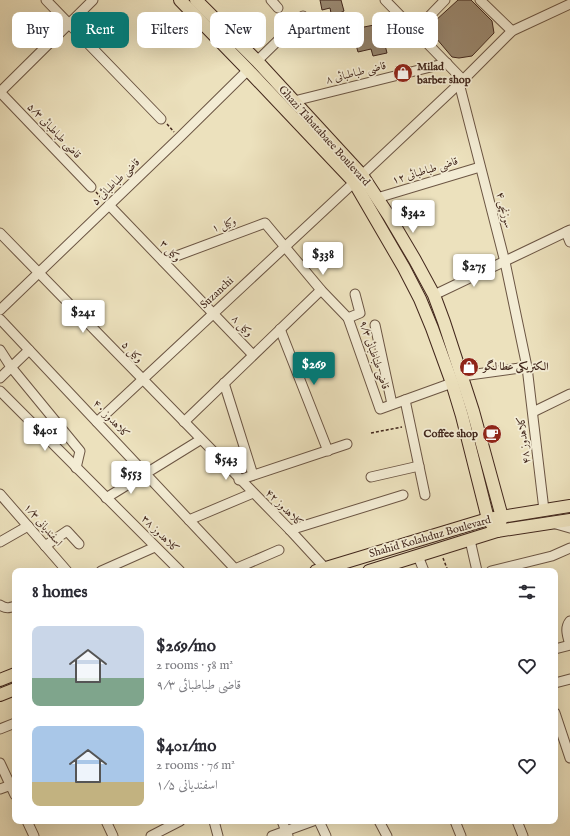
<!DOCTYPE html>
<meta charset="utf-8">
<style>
body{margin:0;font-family:"IM FELL English",Amiri,serif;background:#f7f7f7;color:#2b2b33;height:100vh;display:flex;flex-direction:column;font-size:15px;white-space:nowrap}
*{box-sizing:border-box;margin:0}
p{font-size:13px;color:#7c7c81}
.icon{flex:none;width:22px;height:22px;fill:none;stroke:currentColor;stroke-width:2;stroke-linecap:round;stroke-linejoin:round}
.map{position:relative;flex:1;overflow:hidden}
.sheet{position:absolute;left:12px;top:568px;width:546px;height:256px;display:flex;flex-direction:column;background:#fff;border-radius:8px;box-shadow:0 4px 16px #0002}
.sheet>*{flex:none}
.top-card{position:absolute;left:12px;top:12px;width:546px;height:36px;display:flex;gap:8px}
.price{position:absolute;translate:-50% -34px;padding:0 9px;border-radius:4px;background:#fff;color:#222;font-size:13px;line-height:26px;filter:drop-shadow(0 1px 2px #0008)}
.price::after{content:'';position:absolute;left:50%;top:24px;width:12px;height:9px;margin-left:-6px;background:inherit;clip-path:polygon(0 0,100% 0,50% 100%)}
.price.on{background:#0f766e;color:#fff}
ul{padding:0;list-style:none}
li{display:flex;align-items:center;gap:12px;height:100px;padding:0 20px}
li span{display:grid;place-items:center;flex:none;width:112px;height:80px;border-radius:8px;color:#555}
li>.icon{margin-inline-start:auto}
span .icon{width:48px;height:48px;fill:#fffc;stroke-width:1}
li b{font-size:17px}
h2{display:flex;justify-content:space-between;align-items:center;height:48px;padding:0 20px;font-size:17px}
.tag{padding:0 14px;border-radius:8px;background:#fff;box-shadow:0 4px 16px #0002;font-size:14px;line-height:36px}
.tag.on{background:#0f766e;color:#fff}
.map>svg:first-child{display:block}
</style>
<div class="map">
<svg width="570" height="836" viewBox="0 0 570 836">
<rect width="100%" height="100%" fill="#ece1bd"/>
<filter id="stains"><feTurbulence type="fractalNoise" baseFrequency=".005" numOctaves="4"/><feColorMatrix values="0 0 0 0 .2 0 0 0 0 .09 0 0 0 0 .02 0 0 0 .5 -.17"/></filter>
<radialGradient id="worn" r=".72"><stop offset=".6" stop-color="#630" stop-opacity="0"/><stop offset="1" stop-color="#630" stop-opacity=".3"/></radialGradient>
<g fill="#9a8870" stroke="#42271c">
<path d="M320,0h21l3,11 -4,2 2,6 -14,3 -2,-7 5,-2 -1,-5 -8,2z"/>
<path d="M458,0h13l21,21 2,12 -22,23 -13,2 -7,-1 -16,-19 -4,-7 3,-10z"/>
<path d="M374,25l5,21 6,-1 2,8 -14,3 -2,-7 -13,3 -2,-7 7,-2 -4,-15z"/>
</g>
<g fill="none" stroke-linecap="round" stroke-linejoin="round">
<g stroke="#6c5644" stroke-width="11">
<g id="minor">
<path d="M46,0l115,119"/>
<path d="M271,0l7,8"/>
<path d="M385,0l78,80"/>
<path d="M480,0l32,31"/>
<path d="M415,31l30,-31"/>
<path d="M257,61l46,-45"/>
<path d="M459,83l46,179 22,105 17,143"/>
<path d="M0,92l91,95"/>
<path d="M0,92l93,-92"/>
<path d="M294,101l153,-38"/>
<path d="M377,198l103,-31"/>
<path d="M109,205l144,150"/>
<path d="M566,232l4,10"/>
<path d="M0,233l290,297 35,38"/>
<path d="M163,261l102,-38 56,67 27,28 32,91 72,-26"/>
<path d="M434,295l136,-65"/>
<path d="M0,310l180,-173 68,-67"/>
<path d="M348,318l12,-5 -5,-19"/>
<path d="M0,319l237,252"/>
<path d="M375,325l17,79"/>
<path d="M280,329l48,122"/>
<path d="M0,350l11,17 69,84 -4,17"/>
<path d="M462,376l65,-9"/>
<path d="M0,378l29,-28"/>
<path d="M224,383l29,92"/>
<path d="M0,391l180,180"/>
<path d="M405,400l20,95"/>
<path d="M533,412l37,-18"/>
<path d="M97,422l265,-247 101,-95 49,-49 58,-27"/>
<path d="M184,422l137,-132"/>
<path d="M371,477l48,-11"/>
<path d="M239,480l108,-36"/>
<path d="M0,494l67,77"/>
<path d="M106,498l94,-58"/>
<path d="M189,520l64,-27"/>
<path d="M556,524l14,4"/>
<path d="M290,530l113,-35"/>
<path d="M470,540l7,31"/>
<path d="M0,542l28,-16"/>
<path d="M45,546l22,-15 12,13"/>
<path d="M418,556l6,15"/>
<path d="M235,569l44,-19"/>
<path d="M101,571l54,-24"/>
<path d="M491,571l61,-15 18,-8"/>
<path d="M0,605c6,4 9,3 15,1"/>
<path d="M555,649l15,-4c-2,-8 -6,-17 0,-24"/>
<path d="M555,683l15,-4"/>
<path d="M555,713l15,45"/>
<path d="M0,729l15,-6"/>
<path d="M0,763l15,32"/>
<path d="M0,789l11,-4"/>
<path d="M27,821l7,15"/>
<path d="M106,821l7,15"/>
<path d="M214,821l4,15"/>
<path d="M282,821l6,15"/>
<path d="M319,821l7,15"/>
<path d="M379,821l8,15"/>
<path d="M455,821l6,15"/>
<path d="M517,821l6,15"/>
<path d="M151,836l29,-15"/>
<path d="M272,836l41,-15"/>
</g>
</g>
<g stroke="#42271c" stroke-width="14">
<g id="major">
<path d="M180,0l68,70 106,112 50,86 16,31 12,29 20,55 10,33 26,103 9,12"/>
<path d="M196,0l61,61 105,114 27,41 26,44 19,35 10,27 29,89 29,106 -5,14"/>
<path d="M316,571l172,-52 82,-13"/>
<path d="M369,571l128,-40 73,-11"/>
<path d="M0,680l15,-6"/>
<path d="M0,695l15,-6"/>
</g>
</g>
<g stroke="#42271c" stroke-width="1.5" stroke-dasharray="3 2" stroke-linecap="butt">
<path d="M283,13l6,6"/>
<path d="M167,124l7,8"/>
<path d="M96,192l7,8"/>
<path d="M371,433l31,-6"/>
<path d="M443,558l5,13"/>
</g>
<use href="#minor" stroke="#f3ecd4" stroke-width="9"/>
<use href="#major" stroke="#ece1bd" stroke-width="12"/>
</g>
<defs>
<g id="shop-disc" transform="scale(1)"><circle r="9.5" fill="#8f2418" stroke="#f3ecd4"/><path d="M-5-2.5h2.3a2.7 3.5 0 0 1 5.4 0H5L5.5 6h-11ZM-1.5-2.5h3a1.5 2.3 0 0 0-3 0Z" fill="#fff"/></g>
<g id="cafe-disc" transform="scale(1)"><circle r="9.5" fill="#8f2418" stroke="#f3ecd4"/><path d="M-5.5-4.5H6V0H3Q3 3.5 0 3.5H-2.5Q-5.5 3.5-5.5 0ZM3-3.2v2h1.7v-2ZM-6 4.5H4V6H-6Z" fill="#fff"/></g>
</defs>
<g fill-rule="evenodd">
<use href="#shop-disc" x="403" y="73"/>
<use href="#shop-disc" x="469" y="367"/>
<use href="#cafe-disc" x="492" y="434"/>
</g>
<g text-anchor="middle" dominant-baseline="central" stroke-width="3.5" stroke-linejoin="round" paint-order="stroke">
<g font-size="11" font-weight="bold" fill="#42271c" stroke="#f3ecd4" text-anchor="start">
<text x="417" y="67">Milad<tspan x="417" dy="13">barber shop</tspan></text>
<text x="483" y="367">الکتریکی عطا لگو</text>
<text x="478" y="434" text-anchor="end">Coffee shop</text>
</g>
<g font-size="11" fill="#42271c" stroke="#f3ecd4">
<text transform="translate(356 73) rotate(-14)">قاضی طباطبائی ۸</text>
<text transform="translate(54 131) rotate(46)">قاضی طباطبائی ۵/۳</text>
<text transform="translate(324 136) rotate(48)">Ghazi Tabatabaee Boulevard</text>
<text transform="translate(425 171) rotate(-17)">قاضی طباطبائی ۱۲</text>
<text transform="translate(116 182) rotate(-44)">قاضی طباطبائی ۵</text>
<text transform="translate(504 210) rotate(76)">سوزنچی ۴</text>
<text transform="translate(224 225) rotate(-20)">وکيل ۱</text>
<text transform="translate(170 251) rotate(46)">وکيل ۳</text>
<text transform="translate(217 293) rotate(-43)">Suzanchi</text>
<text transform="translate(242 326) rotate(46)">وکيل ۸</text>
<text transform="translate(132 352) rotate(46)">وکيل ۵</text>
<text transform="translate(374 355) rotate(71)">قاضی طباطبائی ۹/۳</text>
<text transform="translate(111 419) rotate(47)">کلاهدوز ۴۰</text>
<text transform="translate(524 440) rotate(-97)">کلاهدوز ۴۸</text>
<text transform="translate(284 508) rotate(45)">کلاهدوز ۴۲</text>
<text transform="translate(43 525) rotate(49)">اسفندیانی ۱/۳</text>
<text transform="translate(160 534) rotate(45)">کلاهدوز ۳۸</text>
<text transform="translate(430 537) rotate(-16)">Shahid Kolahduz Boulevard</text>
</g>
</g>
<rect width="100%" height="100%" filter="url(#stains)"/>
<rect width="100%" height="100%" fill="url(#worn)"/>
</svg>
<b class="price" style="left:413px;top:234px">$342</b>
<b class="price" style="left:323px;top:276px">$338</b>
<b class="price" style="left:474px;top:288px">$275</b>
<b class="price" style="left:83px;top:334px">$241</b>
<b class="price on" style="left:314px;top:386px">$269</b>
<b class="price" style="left:45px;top:452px">$401</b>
<b class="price" style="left:226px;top:481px">$543</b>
<b class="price" style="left:131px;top:495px">$553</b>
<div class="top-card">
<a class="tag">Buy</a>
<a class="tag on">Rent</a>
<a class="tag">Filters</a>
<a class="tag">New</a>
<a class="tag">Apartment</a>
<a class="tag">House</a>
</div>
<section class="sheet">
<h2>8 homes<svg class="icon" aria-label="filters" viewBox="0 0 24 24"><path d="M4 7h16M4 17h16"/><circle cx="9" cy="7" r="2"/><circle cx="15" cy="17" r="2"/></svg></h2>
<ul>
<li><span style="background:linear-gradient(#c9d6e8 65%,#7fa58c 0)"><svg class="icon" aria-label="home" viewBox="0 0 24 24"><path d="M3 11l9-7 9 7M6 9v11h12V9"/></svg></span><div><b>$269/mo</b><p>2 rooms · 58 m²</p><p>قاضی طباطبائی ۹/۳</p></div><svg class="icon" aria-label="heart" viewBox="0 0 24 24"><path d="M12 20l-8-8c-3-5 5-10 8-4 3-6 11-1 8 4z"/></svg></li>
<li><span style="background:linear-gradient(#a9c7e8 70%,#c2b280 0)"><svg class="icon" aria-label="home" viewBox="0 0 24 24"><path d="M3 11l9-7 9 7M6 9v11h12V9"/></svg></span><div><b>$401/mo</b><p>2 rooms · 76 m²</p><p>اسفندیانی ۱/۵</p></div><svg class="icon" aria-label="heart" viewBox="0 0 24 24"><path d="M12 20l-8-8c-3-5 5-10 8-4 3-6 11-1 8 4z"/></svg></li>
</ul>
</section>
</div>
